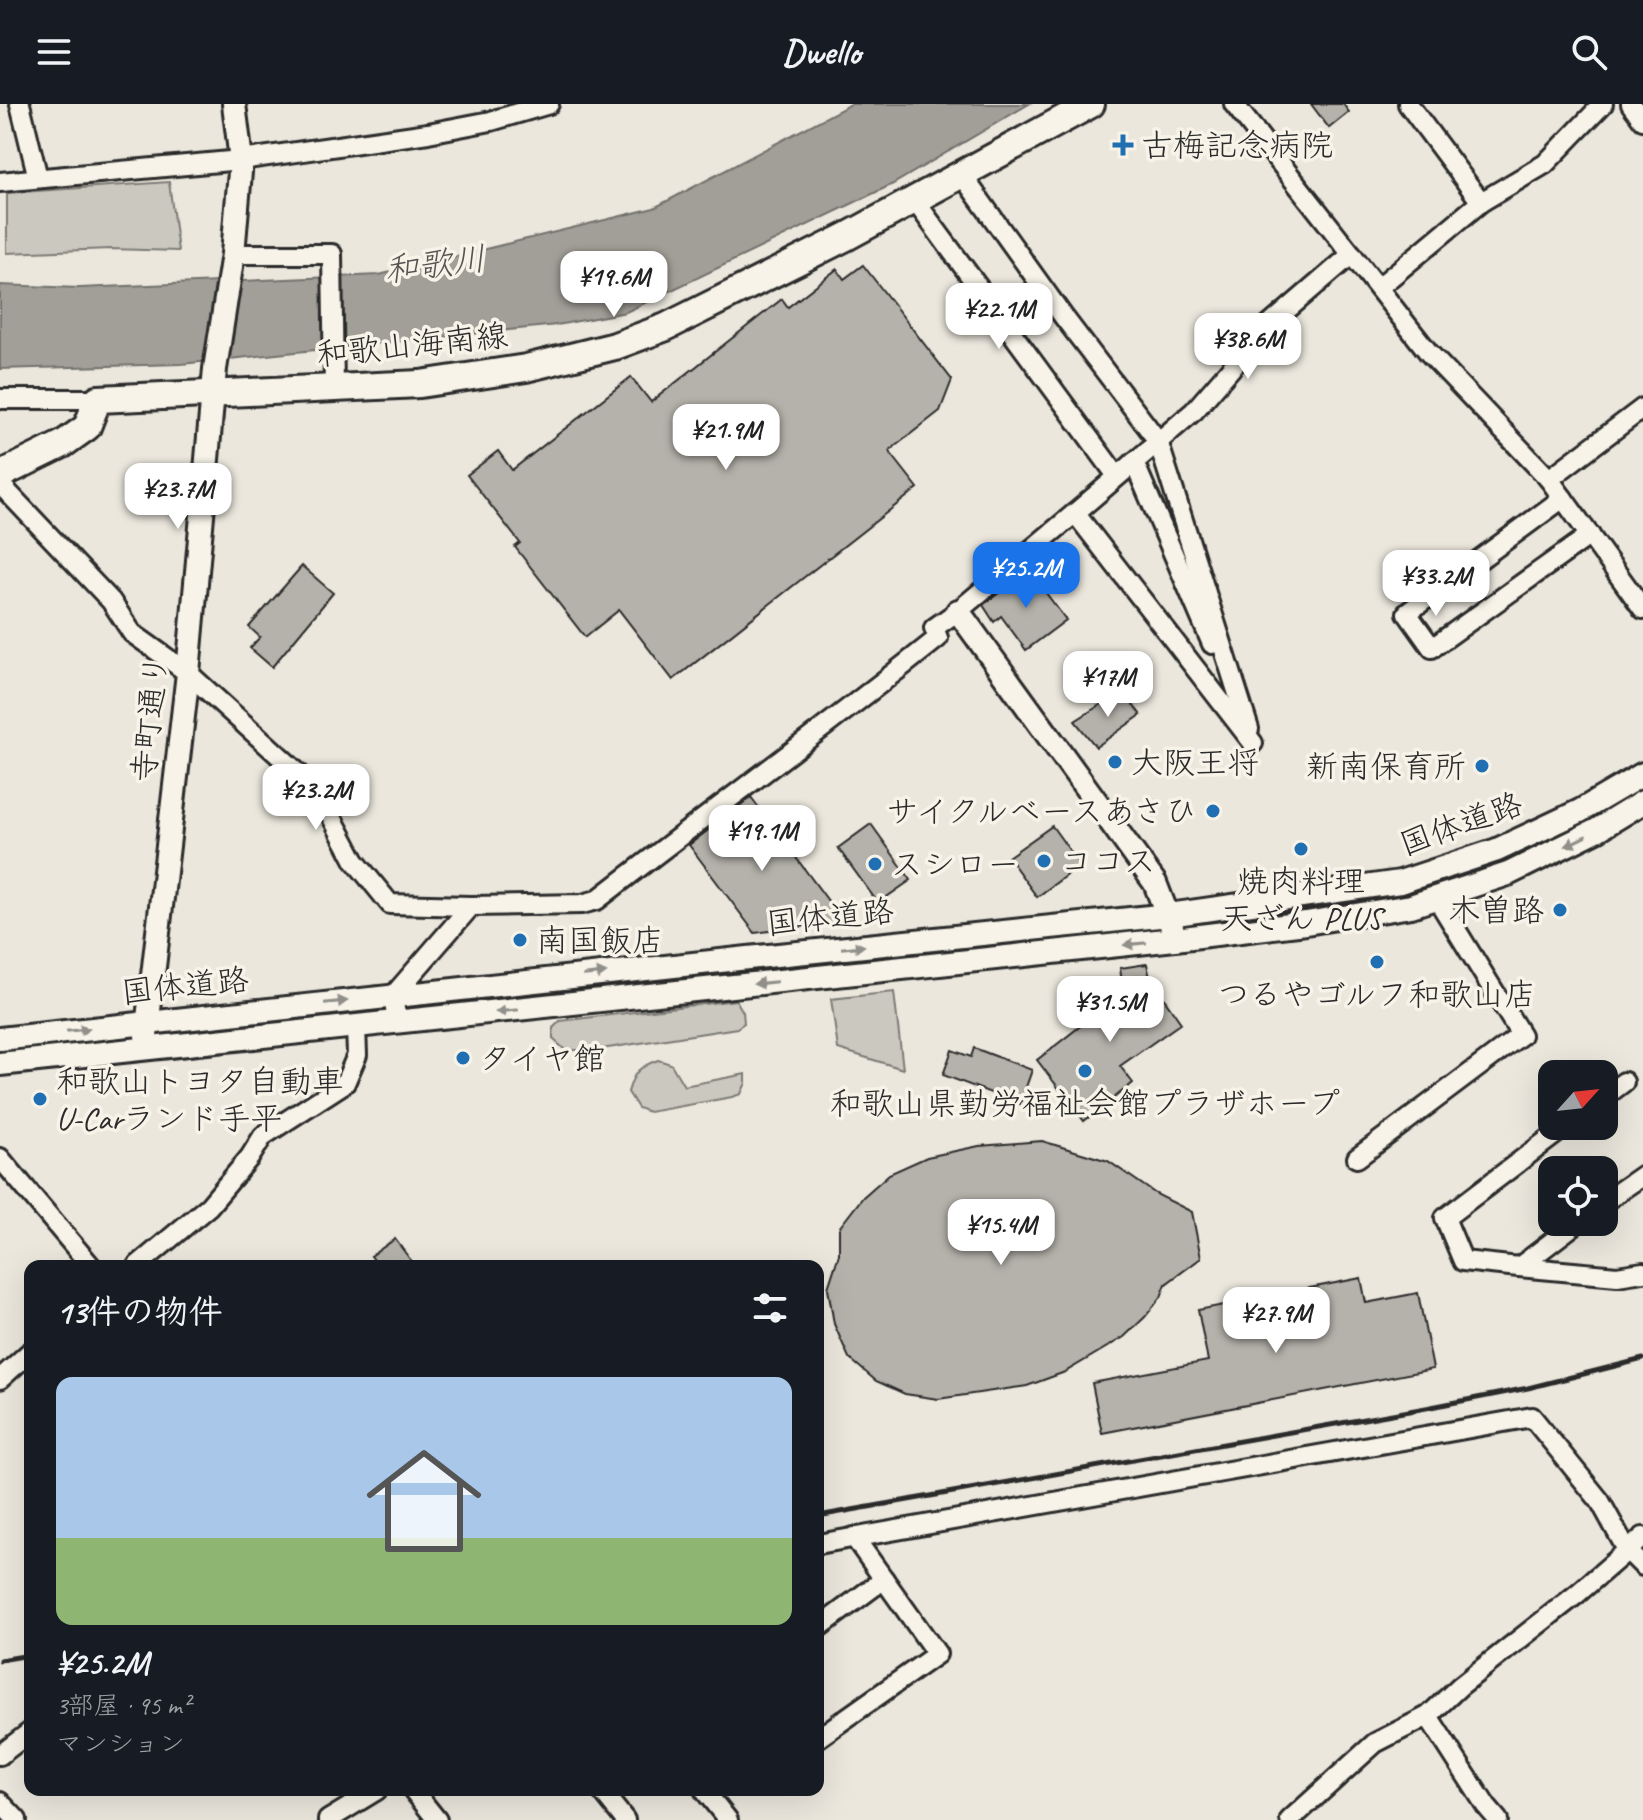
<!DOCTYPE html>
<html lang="ja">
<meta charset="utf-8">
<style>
body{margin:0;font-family:Caveat,"Klee One",sans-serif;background:#242831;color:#f1f3f6;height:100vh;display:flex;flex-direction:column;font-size:30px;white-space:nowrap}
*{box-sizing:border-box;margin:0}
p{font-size:26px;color:#9ea1a6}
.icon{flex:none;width:44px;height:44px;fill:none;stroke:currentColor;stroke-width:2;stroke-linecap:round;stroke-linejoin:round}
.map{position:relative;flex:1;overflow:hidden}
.sheet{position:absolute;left:24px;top:1156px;width:800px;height:536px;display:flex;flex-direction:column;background:#171b24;border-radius:16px;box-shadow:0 8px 32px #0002}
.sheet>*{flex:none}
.needle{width:52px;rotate:63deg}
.controls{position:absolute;left:1538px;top:956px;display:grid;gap:16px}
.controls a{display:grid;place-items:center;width:80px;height:80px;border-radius:16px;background:#171b24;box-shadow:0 8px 32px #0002;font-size:40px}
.price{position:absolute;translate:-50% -68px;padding:0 18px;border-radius:16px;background:#fff;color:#222;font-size:26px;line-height:52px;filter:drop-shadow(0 2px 4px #0008)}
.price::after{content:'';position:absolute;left:50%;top:48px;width:24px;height:18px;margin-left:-12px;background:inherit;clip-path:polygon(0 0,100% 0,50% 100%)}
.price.on{background:#1a73e8;color:#fff}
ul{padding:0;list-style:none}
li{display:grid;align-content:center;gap:16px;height:424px;padding:0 32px}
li+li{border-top:2px solid #363941}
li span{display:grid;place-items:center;height:248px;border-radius:16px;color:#555}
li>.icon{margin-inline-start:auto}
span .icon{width:144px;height:144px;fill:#fffc;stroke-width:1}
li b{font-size:34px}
h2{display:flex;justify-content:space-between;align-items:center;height:96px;padding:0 32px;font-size:34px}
header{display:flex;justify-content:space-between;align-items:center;height:104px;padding:0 32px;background:#171b24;font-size:36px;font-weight:800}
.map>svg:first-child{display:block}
</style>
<header><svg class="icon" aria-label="menu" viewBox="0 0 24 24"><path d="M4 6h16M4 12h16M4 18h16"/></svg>Dwello<svg class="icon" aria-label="search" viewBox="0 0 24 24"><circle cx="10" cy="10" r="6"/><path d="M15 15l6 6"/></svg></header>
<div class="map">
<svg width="1643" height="1716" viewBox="0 0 1643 1716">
<rect width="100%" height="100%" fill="#ebe7dd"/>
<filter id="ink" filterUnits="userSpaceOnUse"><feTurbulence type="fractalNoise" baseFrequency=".0125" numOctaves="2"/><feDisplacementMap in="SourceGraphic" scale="16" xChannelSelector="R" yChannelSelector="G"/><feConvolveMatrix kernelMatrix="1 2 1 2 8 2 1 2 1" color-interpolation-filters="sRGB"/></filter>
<g filter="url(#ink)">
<g fill="#cbc8bf" stroke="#7b7a75" stroke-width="2">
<path d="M169,78l9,69 -68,-2 -103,4v-60z"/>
<path d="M894,888l9,77 -65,-20 -7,-50z"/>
<path d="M736,896l7,12 1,11 -7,5 -142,22h-30l-12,-11v-11l7,-7z"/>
<path d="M658,956l13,4 13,22 62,-12v9l-5,11 -9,3 -83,15 -11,-4 -10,-16c6,-21 11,-25 30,-32z"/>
</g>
<path fill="#a29f98" stroke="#72716c" stroke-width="2" d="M851,0h178l-136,80 -267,128 -69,13 -376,39 -181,5v-84l80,3 299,-13 275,-67z"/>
<g fill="#b5b2ab" stroke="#2b2b2b" stroke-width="2">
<path d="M1311,0h32l6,8 -20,16z"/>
<path d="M863,161l89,115 -12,31 -51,40 29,37 -245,192 -54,-70 -34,27 -70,-90 5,-4 -53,-68 31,-24 14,19 119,-93 20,25 131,-103 6,8 49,-38 7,10z"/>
<path d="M302,462l31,27 -61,74 -22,-19 10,-11 -11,-10z"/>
<path d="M1029,466l37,50 -40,30 -25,-34 -7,6 -11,-17z"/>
<path d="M1122,587l19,24 -45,32 -21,-26z"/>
<path d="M751,693l92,124 -88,12 -66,-88z"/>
<path d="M871,720l40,56 -33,23 -40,-55z"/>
<path d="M1052,722l28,39 -43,32 -29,-40z"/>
<path d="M1147,860l3,14 31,45 -61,43 13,17 -49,38 -47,-61 69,-54v-1l17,-15 -3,-22z"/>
<path d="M974,944l58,22 -12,34 -77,-29 9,-25 19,7z"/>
<path d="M1042,1037l66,20 48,33 36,18 9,46 -35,26 -5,13 -16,20 -21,20 -59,35 -38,14 -89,13 -33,-5 -29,-13 -27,-23 -15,-34 -6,-36 11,-34v-26l24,-31 26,-23 38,-17 52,-11z"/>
<path d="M395,1135l20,27h-36l-8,-10z"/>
<path d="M1361,1174l5,25 52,-10 15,76 -331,64 -10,-50 116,-22 -10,-51z"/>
</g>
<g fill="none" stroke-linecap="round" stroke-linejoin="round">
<g stroke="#2b2b2b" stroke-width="24">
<g id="minor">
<path d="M20,0l18,74"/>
<path d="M1234,0l195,249 120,126 94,130"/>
<path d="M1408,0l73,98"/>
<path d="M1631,0l12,16"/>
<path d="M962,71l101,141 95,125 91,288"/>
<path d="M0,78l241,-22 187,-27 63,-12 58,-17"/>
<path d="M915,97l202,275"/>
<path d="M233,150h99l2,134"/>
<path d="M1379,183l102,-85 64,-38 58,-60"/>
<path d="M0,295h98"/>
<path d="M1134,358l78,182"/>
<path d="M1549,375l94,-71"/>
<path d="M0,380l111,117 21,32 56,40 130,118 37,70 35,43 81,2"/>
<path d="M1563,394l-156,115 25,35 158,-113"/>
<path d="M1253,639l-178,-230 119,-102 72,-83 86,-74"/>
<path d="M397,918l-4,-26 78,-90 111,-2 15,-4c113,-88 229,-172 341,-262l-4,-10 24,-17 117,-98"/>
<path d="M1604,993l20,-15"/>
<path d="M0,1054l91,108"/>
<path d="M1357,1054l164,-123 -85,-138"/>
<path d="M1604,1098l39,-27"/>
<path d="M1578,1118l-59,45 98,9 26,-4"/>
<path d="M137,1162l72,-60 41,-49 13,-21 82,-53 12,-28 -1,-28"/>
<path d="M1519,1163l-56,-6 -18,-43 121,-92"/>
<path d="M0,1275l30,-27"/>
<path d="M818,1440l714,-127 68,84 27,49 16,16"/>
<path d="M818,1524l66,-49"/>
<path d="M1428,1612l58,90 12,14"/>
<path d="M818,1634l119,-84 -83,-117"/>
<path d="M0,1651l30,-23"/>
<path d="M413,1686l24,30"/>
<path d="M601,1686l24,30"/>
<path d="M704,1686l24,30"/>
<path d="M0,1698l17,18"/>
<path d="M328,1716l49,-30"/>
<path d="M1290,1716l85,-77 53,-27 32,-30 117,-92 66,-57"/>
</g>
</g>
<g stroke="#2b2b2b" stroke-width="28">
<g id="tertiary">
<path d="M958,507l197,272 17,44"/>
<path d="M146,932l42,-363 27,-304 18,-115 8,-94 -7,-56"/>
<path d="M0,935l748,-81 421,-43 231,-33 97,-32 83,-39 63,-37"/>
<path d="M0,960l1175,-125 131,-16 105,-17 97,-32 89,-44 46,-28"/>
</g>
</g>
<g stroke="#2b2b2b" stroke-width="32">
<path id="secondary" d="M0,371l63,-31 24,-17 11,-28 322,-15 106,-16 89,-22 51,-19 180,-90 245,-133"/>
</g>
<use href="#minor" stroke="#f7f3e8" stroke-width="18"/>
<use href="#tertiary" stroke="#f7f3e8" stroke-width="22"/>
<use href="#secondary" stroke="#f7f3e8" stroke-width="26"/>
<g stroke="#2b2b2b" stroke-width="5">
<path d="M818,1412l608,-108 102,-20 115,-29"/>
<path d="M0,1556l30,-5"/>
</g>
</g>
<defs><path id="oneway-solid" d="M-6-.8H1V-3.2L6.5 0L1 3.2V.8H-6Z" transform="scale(2)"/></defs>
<g fill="#918f8a">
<use href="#oneway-solid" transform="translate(1576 737) rotate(154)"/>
<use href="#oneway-solid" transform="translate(1135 840) rotate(174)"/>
<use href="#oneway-solid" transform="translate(853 843) rotate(-6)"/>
<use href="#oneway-solid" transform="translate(595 870) rotate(-6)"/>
<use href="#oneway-solid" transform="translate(765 879) rotate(174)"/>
<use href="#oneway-solid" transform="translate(336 898) rotate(-6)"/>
<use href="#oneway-solid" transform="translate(507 907) rotate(174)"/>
<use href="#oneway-solid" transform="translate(78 926) rotate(-6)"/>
</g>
</g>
<g fill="#1f6fb2" stroke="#f7f3e8" stroke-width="3">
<path d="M1119 29h8v8h8v8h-8v8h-8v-8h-8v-8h8z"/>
<circle cx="1115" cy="658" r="8"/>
<circle cx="1482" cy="662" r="8"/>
<circle cx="1213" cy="707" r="8"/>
<circle cx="1301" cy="745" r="8"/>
<circle cx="1044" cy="757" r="8"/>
<circle cx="875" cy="760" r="8"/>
<circle cx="1560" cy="806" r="8"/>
<circle cx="520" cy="836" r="8"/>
<circle cx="1377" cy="858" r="8"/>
<circle cx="463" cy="954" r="8"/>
<circle cx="1085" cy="967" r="8"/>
<circle cx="40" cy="995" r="8"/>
</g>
<g text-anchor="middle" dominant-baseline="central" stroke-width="7" stroke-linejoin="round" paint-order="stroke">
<g font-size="32" fill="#2b2b2b" stroke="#f7f3e8" text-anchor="start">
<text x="1141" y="41">古梅記念病院</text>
<text x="1131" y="658">大阪王将</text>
<text x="1466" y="662" text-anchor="end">新南保育所</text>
<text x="1197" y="707" text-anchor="end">サイクルベースあさひ</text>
<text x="1060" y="757">ココス</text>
<text x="891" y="760">スシロー</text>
<text x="1301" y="777" text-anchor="middle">焼肉料理<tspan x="1301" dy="37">天ざん PLUS</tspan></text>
<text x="1544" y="806" text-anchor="end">木曽路</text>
<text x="536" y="836">南国飯店</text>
<text x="1377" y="890" text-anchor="middle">つるやゴルフ和歌山店</text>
<text x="479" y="954">タイヤ館</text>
<text x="56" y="977">和歌山トヨタ自動車<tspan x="56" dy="37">U-Carランド手平</tspan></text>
<text x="1085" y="999" text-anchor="middle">和歌山県勤労福祉会館プラザホープ</text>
</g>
<g font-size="32" fill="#2b2b2b" stroke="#f7f3e8">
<text transform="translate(412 241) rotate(-6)">和歌山海南線</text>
<text transform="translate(150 614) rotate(-84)">寺町通り</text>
<text transform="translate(1461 720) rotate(-20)">国体道路</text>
<text transform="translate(830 813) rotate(-6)">国体道路</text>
<text transform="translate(185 882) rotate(-6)">国体道路</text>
</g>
<g font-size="34" font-style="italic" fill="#555451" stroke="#f7f3e8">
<text transform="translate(435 160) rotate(-7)">和歌川</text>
</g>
</g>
</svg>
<div class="controls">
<a><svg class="needle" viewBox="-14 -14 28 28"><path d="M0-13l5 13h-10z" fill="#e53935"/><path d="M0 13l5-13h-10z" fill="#9ea1a6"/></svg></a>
<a><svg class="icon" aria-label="locate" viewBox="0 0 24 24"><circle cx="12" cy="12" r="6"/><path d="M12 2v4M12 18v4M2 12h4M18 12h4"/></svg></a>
</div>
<b class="price" style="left:614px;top:215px">¥19.6M</b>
<b class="price" style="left:999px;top:247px">¥22.1M</b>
<b class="price" style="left:1248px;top:277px">¥38.6M</b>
<b class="price" style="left:726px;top:368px">¥21.9M</b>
<b class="price" style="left:178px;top:427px">¥23.7M</b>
<b class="price on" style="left:1026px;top:506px">¥25.2M</b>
<b class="price" style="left:1436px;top:514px">¥33.2M</b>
<b class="price" style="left:1108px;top:615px">¥17M</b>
<b class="price" style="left:316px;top:728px">¥23.2M</b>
<b class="price" style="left:762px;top:769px">¥19.1M</b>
<b class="price" style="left:1110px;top:940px">¥31.5M</b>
<b class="price" style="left:1001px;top:1163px">¥15.4M</b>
<b class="price" style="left:1276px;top:1251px">¥27.9M</b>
<section class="sheet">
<h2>13件の物件<svg class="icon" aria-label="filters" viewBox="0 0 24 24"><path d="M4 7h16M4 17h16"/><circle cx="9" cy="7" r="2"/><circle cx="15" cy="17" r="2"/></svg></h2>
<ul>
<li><span style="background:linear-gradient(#a9c7e8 65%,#8fb573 0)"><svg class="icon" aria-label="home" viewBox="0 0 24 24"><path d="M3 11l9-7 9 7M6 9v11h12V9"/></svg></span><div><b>¥25.2M</b><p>3部屋 · 95 m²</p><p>マンション</p></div></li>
</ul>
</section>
</div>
